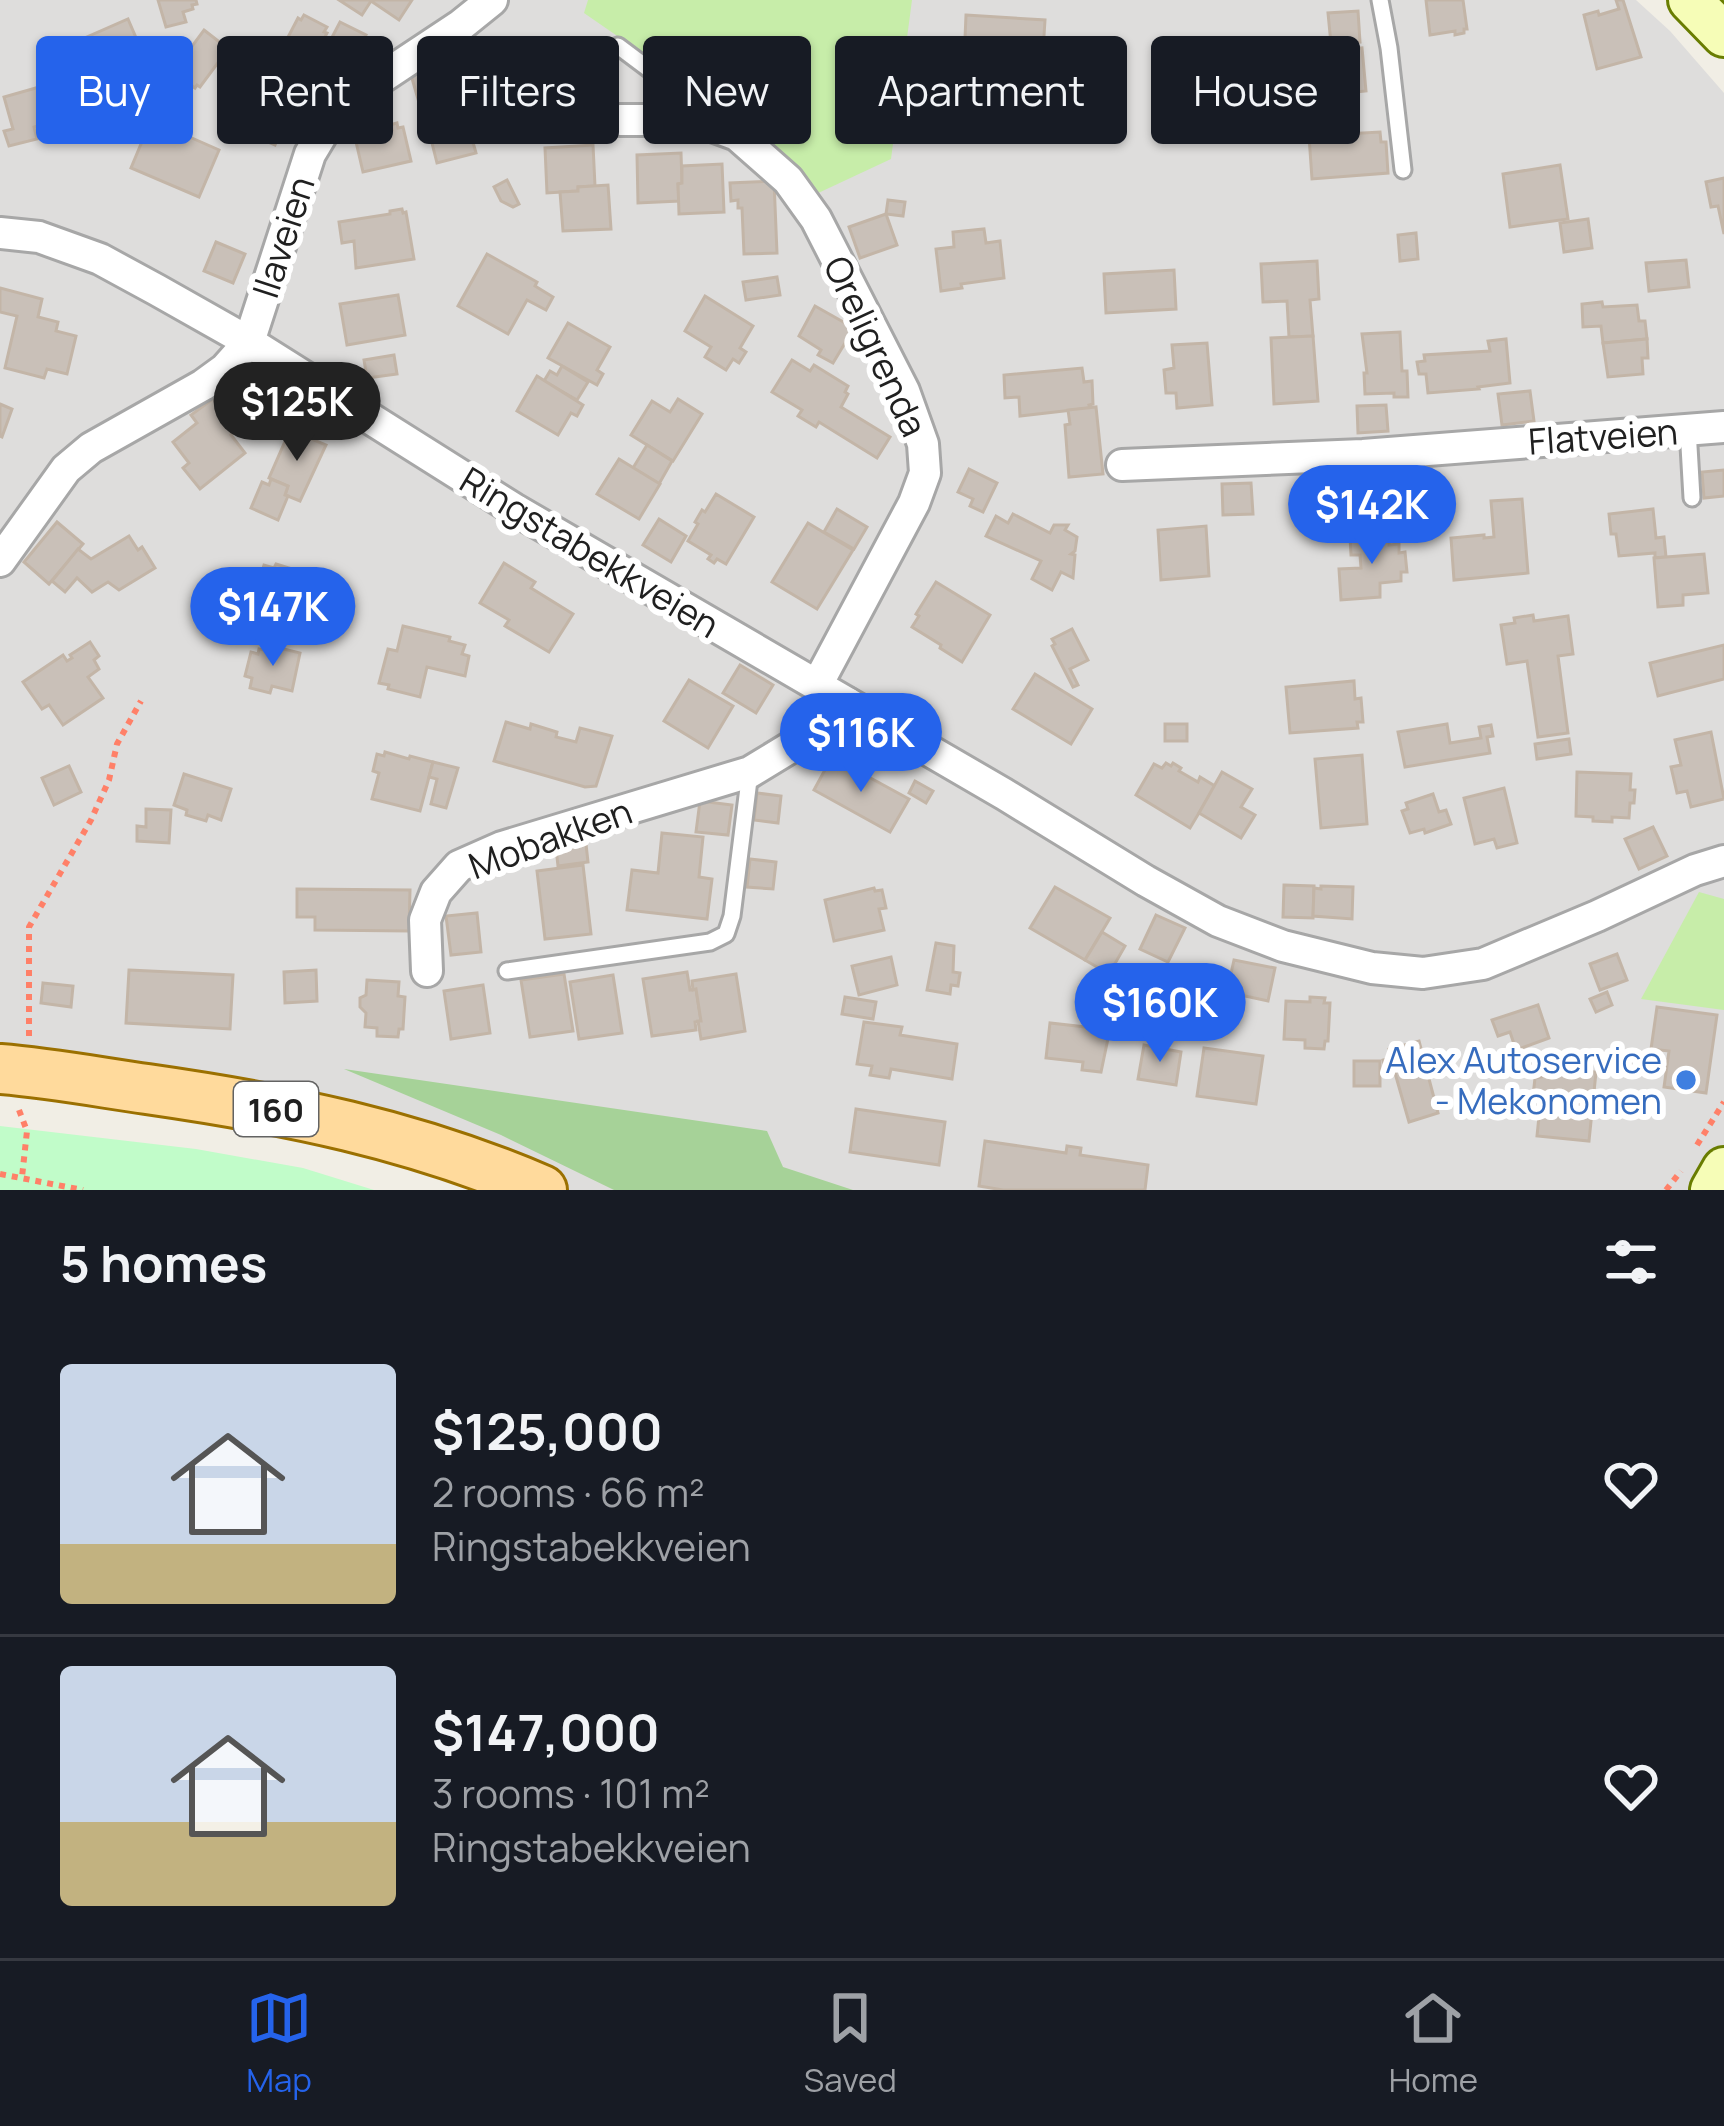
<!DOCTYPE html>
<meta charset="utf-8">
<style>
body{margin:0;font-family:Manrope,sans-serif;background:#242831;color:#f1f3f6;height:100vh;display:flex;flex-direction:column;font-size:45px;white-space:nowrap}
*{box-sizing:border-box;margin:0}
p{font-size:39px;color:#9ea1a6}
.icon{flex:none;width:66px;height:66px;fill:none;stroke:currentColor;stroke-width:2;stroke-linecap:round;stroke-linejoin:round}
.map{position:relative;height:1190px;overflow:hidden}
.panel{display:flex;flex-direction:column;background:#171b24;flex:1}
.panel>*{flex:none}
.top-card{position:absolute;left:36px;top:36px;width:1653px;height:108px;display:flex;gap:24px}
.price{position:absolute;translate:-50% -102px;padding:0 27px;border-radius:42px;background:#2563eb;color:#fff;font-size:39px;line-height:78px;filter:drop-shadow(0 3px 6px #0008)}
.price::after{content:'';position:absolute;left:50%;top:72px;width:36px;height:27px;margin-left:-18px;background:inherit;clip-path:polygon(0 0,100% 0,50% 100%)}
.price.current{background:#222;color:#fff}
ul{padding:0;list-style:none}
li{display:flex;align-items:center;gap:36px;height:300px;padding:0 60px}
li+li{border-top:3px solid #363941}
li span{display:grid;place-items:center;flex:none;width:336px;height:240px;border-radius:12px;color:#555}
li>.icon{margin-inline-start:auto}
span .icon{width:144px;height:144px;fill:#fffc;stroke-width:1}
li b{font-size:51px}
h2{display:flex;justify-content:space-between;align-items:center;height:144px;padding:0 60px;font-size:51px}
.pill{padding:0 42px;border-radius:12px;background:#171b24;box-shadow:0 3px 9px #0004;font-size:42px;line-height:108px}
.pill.current{background:#2563eb;color:#fff}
.tab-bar{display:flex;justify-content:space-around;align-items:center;height:168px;border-top:3px solid #363941;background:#171b24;font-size:33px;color:#9ea1a6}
.tab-bar a{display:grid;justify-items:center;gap:6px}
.tab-bar .current{color:#2563eb}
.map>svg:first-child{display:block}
</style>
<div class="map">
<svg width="1724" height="1190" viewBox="0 0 1724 1190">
<rect width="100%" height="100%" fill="#f1eee5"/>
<path fill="#dedddc" d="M0,0h1636l34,31 54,62v1073l-12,24h-1185l-527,-123z"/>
<g fill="#c7eda9">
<path d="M588,0h324l-21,159 -77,36 -58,-63 -172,-119z"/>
<path d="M1699,892l25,7v111l-83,-11z"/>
</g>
<path fill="#a6d298" d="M344,1069l423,62 16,36 70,23h-239l-113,-55z"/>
<path fill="#c1fcc9" d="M0,1126l196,23 107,19 71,22h-374z"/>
<g fill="#c9c0b8" stroke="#c3b5a7" stroke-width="3">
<path d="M158,0h38l1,4 -5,1 1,4 -10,3 3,10 -20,5z"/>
<path d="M339,0h73l-13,20 -28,-19 -9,14z"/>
<path d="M1426,0h37l4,29h-3v4l-9,2v-4l-25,4z"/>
<path d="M1616,0h7l18,57 -44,12 -13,-54 14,-4 1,4 20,-6z"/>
<path d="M1358,11l2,31 -29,2 -3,-31z"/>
<path d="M304,15l23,12 -3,5 3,1 -17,32 -5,-3 -19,37 -29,-15 23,-44 5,3 13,-25 3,2z"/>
<path d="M966,15l79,5 -3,47 -78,-5z"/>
<path d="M128,19l15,35 -22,10 3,7 -34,14 -19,-41z"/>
<path d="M340,22l26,13 -13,26 -26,-14z"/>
<path d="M204,30l22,17 -2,3 2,2 -26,35 -3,-2 -2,3 -22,-16z"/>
<path d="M587,39l1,47 -49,2 -1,-11 -46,2 -1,-29 46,-1v-8z"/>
<path d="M1362,48l4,43 -72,7 -4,-43z"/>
<path d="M433,68l7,24 -22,7 -7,-24z"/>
<path d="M57,82l1,5 5,-2 4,15 -5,1 4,17 -32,9 3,12 -28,7 -5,-15 9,-2 -9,-32z"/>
<path d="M947,94l1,29 -40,2 -1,-30z"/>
<path d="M449,117l3,15 17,-4 7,25 -39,10 -10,-40z"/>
<path d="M151,120l68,30 -20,47 -68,-29z"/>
<path d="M256,121l24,11 -5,13 -25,-11z"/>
<path d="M397,123l1,5 5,-1 8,34 -48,11 -10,-43 22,-5 2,9 15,-3 -2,-5z"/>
<path d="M1380,132l1,10h5l2,31 -76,6 -3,-43z"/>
<path d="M593,145l2,41 -17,1v4l-31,2 -2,-45z"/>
<path d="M681,153l1,30 -4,1 1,17 -41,2 -1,-48z"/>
<path d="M722,164l2,48 -45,2 -1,-30 4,-1v-17z"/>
<path d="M1560,165l8,54 -58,8 -7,-53z"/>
<path d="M1724,178v56l-6,-28 -7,1 -5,-25z"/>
<path d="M507,180l12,24 -6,3 -12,-6 -7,-14z"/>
<path d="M774,181l3,72 -33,1 -2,-46h-4v-8l-7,1 -1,-18z"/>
<path d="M608,185l3,44 -48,2 -3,-39 18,-1v-4z"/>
<path d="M888,200l17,2 -2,14 -17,-2z"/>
<path d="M402,209l1,4 3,-1 8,47 -58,9 -2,-27 -12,2 -3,-21 51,-8v-3z"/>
<path d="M886,214l11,31 -37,13 -11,-31z"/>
<path d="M1588,219l4,29 -28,4 -4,-29z"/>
<path d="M984,229l2,14 14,-2 4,37 -43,6 1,4 -21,3 -5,-42 18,-2 -1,-15z"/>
<path d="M1416,233l2,26 -18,2 -2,-26z"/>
<path d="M216,242l29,12 -12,29 -29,-12z"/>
<path d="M487,254l50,28 -2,4 18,11 -7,13 -19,-10 -19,34 -50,-28z"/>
<path d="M1686,260l3,27 -40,4 -3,-28z"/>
<path d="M1317,261l2,38 -9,1 3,36 -24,1 -2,-36 -24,1 -2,-38z"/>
<path d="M1174,270l2,39 -70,4 -2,-39z"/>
<path d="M777,277l3,18 -34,5 -3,-18z"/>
<path d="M0,288l42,11 -4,18 20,5 -2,9 20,5 -9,38 -20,-5 -3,9 -39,-10 12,-52 -17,-4z"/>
<path d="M398,295l7,40 -58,10 -7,-41z"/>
<path d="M705,296l48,30 -13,22 6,4 -7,11 -6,-4 -7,11 -21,-13 6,-10 -26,-16z"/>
<path d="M1602,302l1,5 34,-2 2,16h6l2,18 -44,4 -2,-17 -18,1 -1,-23z"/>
<path d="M815,306l39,22 -21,35 -15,-8 3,-5 -22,-14z"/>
<path d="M568,323l42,24 -13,23 6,4 -6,11 -49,-27z"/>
<path d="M1400,332l2,39h5l1,26h-14v-4l-29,1 -1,-21h3l-5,-39z"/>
<path d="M1313,336l5,65 -44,3 -3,-66z"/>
<path d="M1506,339l4,44 -32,4 1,2 -51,4 -2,-19h-7l-2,-12 8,-1 -1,-6 66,-4 -2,-10z"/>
<path d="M1647,339l1,19h-6l1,16 -35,3 -5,-34z"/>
<path d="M1207,343l5,62 -35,3 -1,-15h-10l-2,-23 10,-2 -2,-23z"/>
<path d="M394,355l3,19 -30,4 -3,-18z"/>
<path d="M792,360l18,11 4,-6 34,21 -3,6 3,2 -7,13 49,30 -13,21 -58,-36 -3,5 -18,-11 4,-6 -30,-18z"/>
<path d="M562,366l26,16 -11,18 -33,-19 6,-10 7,4z"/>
<path d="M1082,368l2,14 8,-1 1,23 -4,1 1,3 -70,8 -1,-19 -14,1 -1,-23z"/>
<path d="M537,376l46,29 -6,11 -6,-3 -13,22 -41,-24z"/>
<path d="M1530,391l4,30 -32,4 -4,-31z"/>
<path d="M214,398l26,30 -9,7 14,18 -45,36 -17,-21 6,-5 -16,-21 24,-19 -6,-8z"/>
<path d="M678,399l24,15 -29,47 -42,-26 21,-34 18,11z"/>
<path d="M0,404l12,5 -10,28 -2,-1z"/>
<path d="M1386,405l2,26 -30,2 -1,-27z"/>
<path d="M1096,407l7,67 -34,3 -4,-52 5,-1 -2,-14z"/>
<path d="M290,430l36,15 -26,56 -15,-6 3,-9 -19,-8z"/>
<path d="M647,445l25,16 -13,23 -26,-16z"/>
<path d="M619,459l41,25 -21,35 -42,-25z"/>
<path d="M969,469l28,14 -14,29 -13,-6 3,-7 -15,-7z"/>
<path d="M1724,470v26l-20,2 -2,-26z"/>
<path d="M271,479l17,7 -3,9 3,1 -10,24 -27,-12 11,-26 7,3z"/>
<path d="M1251,483l2,31 -30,1 -1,-31z"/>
<path d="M716,494l38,23 -28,47 -9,-5 -3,4 -6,-4 3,-4 -23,-14 10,-17 -3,-2 7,-12 3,2z"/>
<path d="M1522,499l6,74 -74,7 -3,-42 33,-3v3l10,-1 -3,-36z"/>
<path d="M837,509l30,18 -13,22 -30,-17z"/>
<path d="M1653,509l3,29 8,-1 2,20 -11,1v-5l-36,3 -3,-22h-5l-2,-20z"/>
<path d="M1013,514l37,19 4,-8h14l-3,5 12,7 -2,14 -4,3 4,1 -2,23 -12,-6 -9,18 -20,-11 9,-18 -55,-25 10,-20 12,7z"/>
<path d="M659,519l27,17 -15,26 -28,-17z"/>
<path d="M57,522l26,22 -34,40 -25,-22z"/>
<path d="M808,523l45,27 -36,59 -45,-27z"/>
<path d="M1206,526l3,50 -48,4 -3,-50z"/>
<path d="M1389,533v12l10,-1v9l6,-1 2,20h-6v9l-21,2v14l-39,3 -2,-31 22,-1 -1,-13h-9l-1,-19z"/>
<path d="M129,536l9,14 4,-3 13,21 -36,22 -11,-8 -16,10 -15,-14 -12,14 -13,-11 26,-32 13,10z"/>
<path d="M1704,554l4,39 -25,2v10l-25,2 -4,-49z"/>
<path d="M504,563l31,19 -4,6 42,26 -24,38 -44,-26 4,-6 -29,-17z"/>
<path d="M276,564l48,15 -10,31 -48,-15 4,-14 -10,-3 4,-13 10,3z"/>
<path d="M936,582l54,33 -28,47 -22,-14 1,-3 -29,-18 7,-11 -3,-2z"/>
<path d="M1533,615l1,6 34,-5 5,38 -15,2 10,77 -30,4 -11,-76 -20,3 -6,-39 14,-2 -1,-5z"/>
<path d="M403,626l47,11 -1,4 16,4 -3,9 7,2 -4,20 -38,-9 -7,30 -32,-8 1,-4 -10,-2 9,-34 9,2z"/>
<path d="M1072,629l16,31 -18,9 8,16 -5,2 -21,-41 3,-2 -3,-5z"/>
<path d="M90,642l9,14 -5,4 5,9 -11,8 15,21 -40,27 -14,-20 -7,4 -19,-27 40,-27 4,6 5,-3 -2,-3z"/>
<path d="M1724,645v34l-66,17 -8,-33z"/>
<path d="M272,646l28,7 -8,38 -20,-5 -2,7 -20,-5 2,-10 -7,-2 6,-24 7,2 1,-5 12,2z"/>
<path d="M740,665l33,20 -17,28 -33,-20z"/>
<path d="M1035,674l57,35 -21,35 -58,-35z"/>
<path d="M689,680l44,26 -25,42 -44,-27z"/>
<path d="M1354,681l1,18 6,-1 2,24h-6l1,6 -68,5 -4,-46z"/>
<path d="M506,722l24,7 1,-5 26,8 -1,5 20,5 4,-14 32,8 -16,50 -11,1 -91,-26z"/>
<rect x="1165" y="724" width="22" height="17"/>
<path d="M1447,724l3,19 31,-5 -2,-11 12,-2 2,11 -6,1 3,16 -85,14 -7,-35z"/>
<path d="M1711,732l13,67 -33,8 -4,-16 -10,2 -6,-26 10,-2 -6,-25z"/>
<path d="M1569,739l2,15 -34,5 -2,-15z"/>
<path d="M385,752l24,7 1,-3 23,6 -13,49 -48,-12 7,-26 -6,-2 4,-17 7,2z"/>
<path d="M1362,755l5,69 -46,4 -6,-69z"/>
<path d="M832,757l77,42 -19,33 -76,-42z"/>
<path d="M433,762l25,6 -12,40 -15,-4 6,-25 -8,-2z"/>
<path d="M1166,763l5,3 2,-3 8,5 -2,3 19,11 2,-5 15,9 -25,42 -54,-33 18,-31 8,4z"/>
<path d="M69,766l12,26 -27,13 -12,-27z"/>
<path d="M1222,772l30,17 -11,18 14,8 -14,23 -42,-25z"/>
<path d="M1577,772l54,2 -1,16h5l-1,13h-4l-1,15 -17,-1v5l-19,-1v-4l-17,-1z"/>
<path d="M184,774l47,15 -10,31 -13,-5 -2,6 -20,-6 1,-5 -13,-5z"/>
<path d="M915,781l18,10 -7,12 -17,-10z"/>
<path d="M1504,788l13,55 -20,5 -3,-9 -19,5 -11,-46z"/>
<path d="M757,793l24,3 -3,27 -24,-3z"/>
<path d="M1433,794l6,18 7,-2 5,14 -26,9 -1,-4 -14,4 -8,-22 6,-2 -2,-6z"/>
<path d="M700,801l32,4 -4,30 -32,-3z"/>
<path d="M146,809l25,1 -2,33 -32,-2v-15l9,1z"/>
<path d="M1653,827l14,29 -28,13 -14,-30z"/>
<path d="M662,833l41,4 -4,40 13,2 -5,40 -80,-9 5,-40 26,3z"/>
<path d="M585,835l3,27 -30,4 -3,-27z"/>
<path d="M750,859l26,3 -3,27 -26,-2z"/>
<path d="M583,865l8,69 -46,5 -8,-68z"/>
<path d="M1284,885l30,1 -1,32 -30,-1z"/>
<path d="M1321,886l32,1 -1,32 -39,-3 1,-28 7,1z"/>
<path d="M1055,887l55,31 -25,42 -55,-32z"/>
<path d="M874,888l1,3 7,-1 4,18 -7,1 5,21 -50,11 -9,-41z"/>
<path d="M297,889l113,1 -1,41 -94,-1v-13h-18z"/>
<path d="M477,913l4,39 -30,3 -5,-39z"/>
<path d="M1156,915l29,13 -17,34 -28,-13z"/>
<path d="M1102,932l23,14 -16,28 -24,-14z"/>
<path d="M936,943l18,3 -1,26 7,1 -2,13 -7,-1 -1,9 -23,-4z"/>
<path d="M1617,954l10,26 -27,10 -10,-26z"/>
<path d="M891,957l6,28 -38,10 -7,-29z"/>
<path d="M1234,960l41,8 -7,33 -41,-9z"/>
<path d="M129,970l104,5 -3,54 -104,-6z"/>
<path d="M316,970l1,31 -32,2 -1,-31z"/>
<path d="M687,972l3,18 6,-1 5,32 -6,1 1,8 -44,6 -9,-57z"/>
<path d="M564,974l9,57 -43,6 -9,-57z"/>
<path d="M736,974l9,57 -44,8 -3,-18h3l-5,-32 -3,1 -1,-9z"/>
<path d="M613,975l9,58 -43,6 -9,-57z"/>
<path d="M367,980l32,2 -1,14 7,1 -2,32h-4l-1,8 -21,-1v-8l-12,-1 1,-14 -6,-6v-9l6,-3z"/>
<path d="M43,983l30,3 -2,21 -30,-4z"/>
<path d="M483,985l7,48 -39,6 -7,-48z"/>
<path d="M1607,992l5,13 -16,7 -6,-13z"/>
<path d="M845,997l31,5 -3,17 -31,-5z"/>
<path d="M1310,997l15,1 -1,5h6l-2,38h-3l-1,8 -19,-1v-8l-21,-1 2,-38 24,1z"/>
<path d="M1538,1005l11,33 -33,12 -6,-18 -12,4 -6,-16z"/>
<path d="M1657,1007l60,8 -11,78 -42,-6 5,-36 -18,-2z"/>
<path d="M1087,1021l24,3 -10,48 -19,-2 1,-8 -37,-4 4,-35 36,4z"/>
<path d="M864,1022l38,5 -2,8 57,9 -5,35 -61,-10 -2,9 -19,-3 2,-9 -15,-2z"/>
<path d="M1419,1041l19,72 -29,9 -14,-49 -8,2 -4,-15 8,-2 -2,-9z"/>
<path d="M1144,1045l37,7 -5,33 -38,-6z"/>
<path d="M1204,1048l59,8 -7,48 -59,-8z"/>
<rect x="1354" y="1061" width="26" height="25"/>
<path d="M1563,1069l33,3 -7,69 -52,-5 4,-39 -8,-1 2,-18 28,-5z"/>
<path d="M856,1109l89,13 -6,43 -89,-13z"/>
<path d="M985,1141l81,12 1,-7 14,2 -1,7 68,10 -3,25h-142l-24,-4z"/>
</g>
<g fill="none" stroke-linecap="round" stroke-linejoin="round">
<g stroke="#a7a7a7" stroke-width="21">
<g id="lane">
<path d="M1380,0l9,48 14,122"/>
<path d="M618,46l92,69"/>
<path d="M1688,429l4,69"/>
<path d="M507,971l203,-29 16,-8 6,-18 18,-144"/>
</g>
</g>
<g stroke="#a7a7a7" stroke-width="36">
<g id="street">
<path d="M620,120h76l41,15 51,45 28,39 88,172 19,53 2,29 -11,30 -97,182"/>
<path d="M0,233l39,4 61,22 57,31 92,52 265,167 490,285 142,87 72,40 65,25 89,22 51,5 60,-9 114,-48 98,-46 29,-9"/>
<path d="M1122,465l241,-10 361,-28"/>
<path d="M0,561l66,-92 25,-21 112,-63 22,-16 24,-27 61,-188 15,-25 41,-41 95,-63 31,-25"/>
<path d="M427,971l-2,-51 11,-28 23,-26 43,-19 248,-75 69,-42 28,-27"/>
</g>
</g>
<g stroke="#697d00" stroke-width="48">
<g id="secondary">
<path d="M1690,0l34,35"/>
<path d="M1712,1190l12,-21"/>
</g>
</g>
<g stroke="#9b7000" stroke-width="54">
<path id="primary" d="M0,1069c49,4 98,13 147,20 139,20 265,45 395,101"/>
</g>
<g stroke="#ff8068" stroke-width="6" stroke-dasharray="6 6" stroke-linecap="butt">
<path d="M29,1036v-109l62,-107 18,-40 8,-36 24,-43"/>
<path d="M19,1110l8,21 -5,46"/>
<path d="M1697,1145l27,-43"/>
<path d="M0,1174l83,16"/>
<path d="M1666,1190l15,-19"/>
</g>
<use href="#lane" stroke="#fff" stroke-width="15"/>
<use href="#street" stroke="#fff" stroke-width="30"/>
<use href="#secondary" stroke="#f6fdb7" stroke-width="42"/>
<use href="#primary" stroke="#ffda9c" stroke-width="48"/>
</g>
<circle fill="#3f7fe0" stroke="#fff" stroke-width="4.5" cx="1686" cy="1080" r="12"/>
<g text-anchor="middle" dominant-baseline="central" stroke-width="12" stroke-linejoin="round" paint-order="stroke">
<rect fill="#fff" stroke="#636363" stroke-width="3" x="234" y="1082" width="84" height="54" rx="9"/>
<g font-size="33" font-weight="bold" fill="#202020">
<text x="276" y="1109">160</text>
</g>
<g font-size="36" fill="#202020" stroke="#fff">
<text transform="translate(283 237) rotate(-72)">Ilaveien</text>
<text transform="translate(876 346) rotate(65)">Oreligrenda</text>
<text transform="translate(1603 436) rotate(-4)">Flatveien</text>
<text transform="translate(590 552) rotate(31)">Ringstabekkveien</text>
<text transform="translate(550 838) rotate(-20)">Mobakken</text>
</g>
<g font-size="36" fill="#366cbe" stroke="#fff" text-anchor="end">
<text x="1662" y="1059">Alex Autoservice<tspan x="1662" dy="41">- Mekonomen</tspan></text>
</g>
</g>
</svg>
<b class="price current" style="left:297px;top:464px">$125K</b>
<b class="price" style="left:1372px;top:567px">$142K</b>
<b class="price" style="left:273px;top:669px">$147K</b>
<b class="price" style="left:861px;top:795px">$116K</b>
<b class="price" style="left:1160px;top:1065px">$160K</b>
<div class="top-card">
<a class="pill current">Buy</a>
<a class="pill">Rent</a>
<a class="pill">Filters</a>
<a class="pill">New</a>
<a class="pill">Apartment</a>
<a class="pill">House</a>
</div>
</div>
<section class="panel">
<h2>5 homes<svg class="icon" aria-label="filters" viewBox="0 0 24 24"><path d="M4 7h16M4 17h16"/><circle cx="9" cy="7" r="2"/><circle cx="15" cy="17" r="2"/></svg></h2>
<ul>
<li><span style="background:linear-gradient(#c9d6e8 75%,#c2b280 0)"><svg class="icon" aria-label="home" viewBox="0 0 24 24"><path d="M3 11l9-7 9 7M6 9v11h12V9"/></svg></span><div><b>$125,000</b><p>2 rooms · 66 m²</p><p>Ringstabekkveien</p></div><svg class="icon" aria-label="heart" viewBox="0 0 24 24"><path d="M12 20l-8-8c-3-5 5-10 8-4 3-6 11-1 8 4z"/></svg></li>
<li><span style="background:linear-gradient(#c9d6e8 65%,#c2b280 0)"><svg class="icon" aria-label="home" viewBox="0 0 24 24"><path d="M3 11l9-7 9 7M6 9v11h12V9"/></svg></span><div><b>$147,000</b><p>3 rooms · 101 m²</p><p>Ringstabekkveien</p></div><svg class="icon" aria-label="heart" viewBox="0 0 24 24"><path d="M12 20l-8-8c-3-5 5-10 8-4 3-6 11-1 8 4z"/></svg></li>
</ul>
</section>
<nav class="tab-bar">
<a class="current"><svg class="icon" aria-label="map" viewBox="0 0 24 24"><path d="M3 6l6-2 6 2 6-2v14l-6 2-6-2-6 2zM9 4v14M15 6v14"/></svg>Map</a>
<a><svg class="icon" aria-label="saved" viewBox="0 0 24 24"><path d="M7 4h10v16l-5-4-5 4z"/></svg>Saved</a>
<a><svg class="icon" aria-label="home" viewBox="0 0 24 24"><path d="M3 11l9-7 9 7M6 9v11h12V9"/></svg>Home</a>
</nav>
